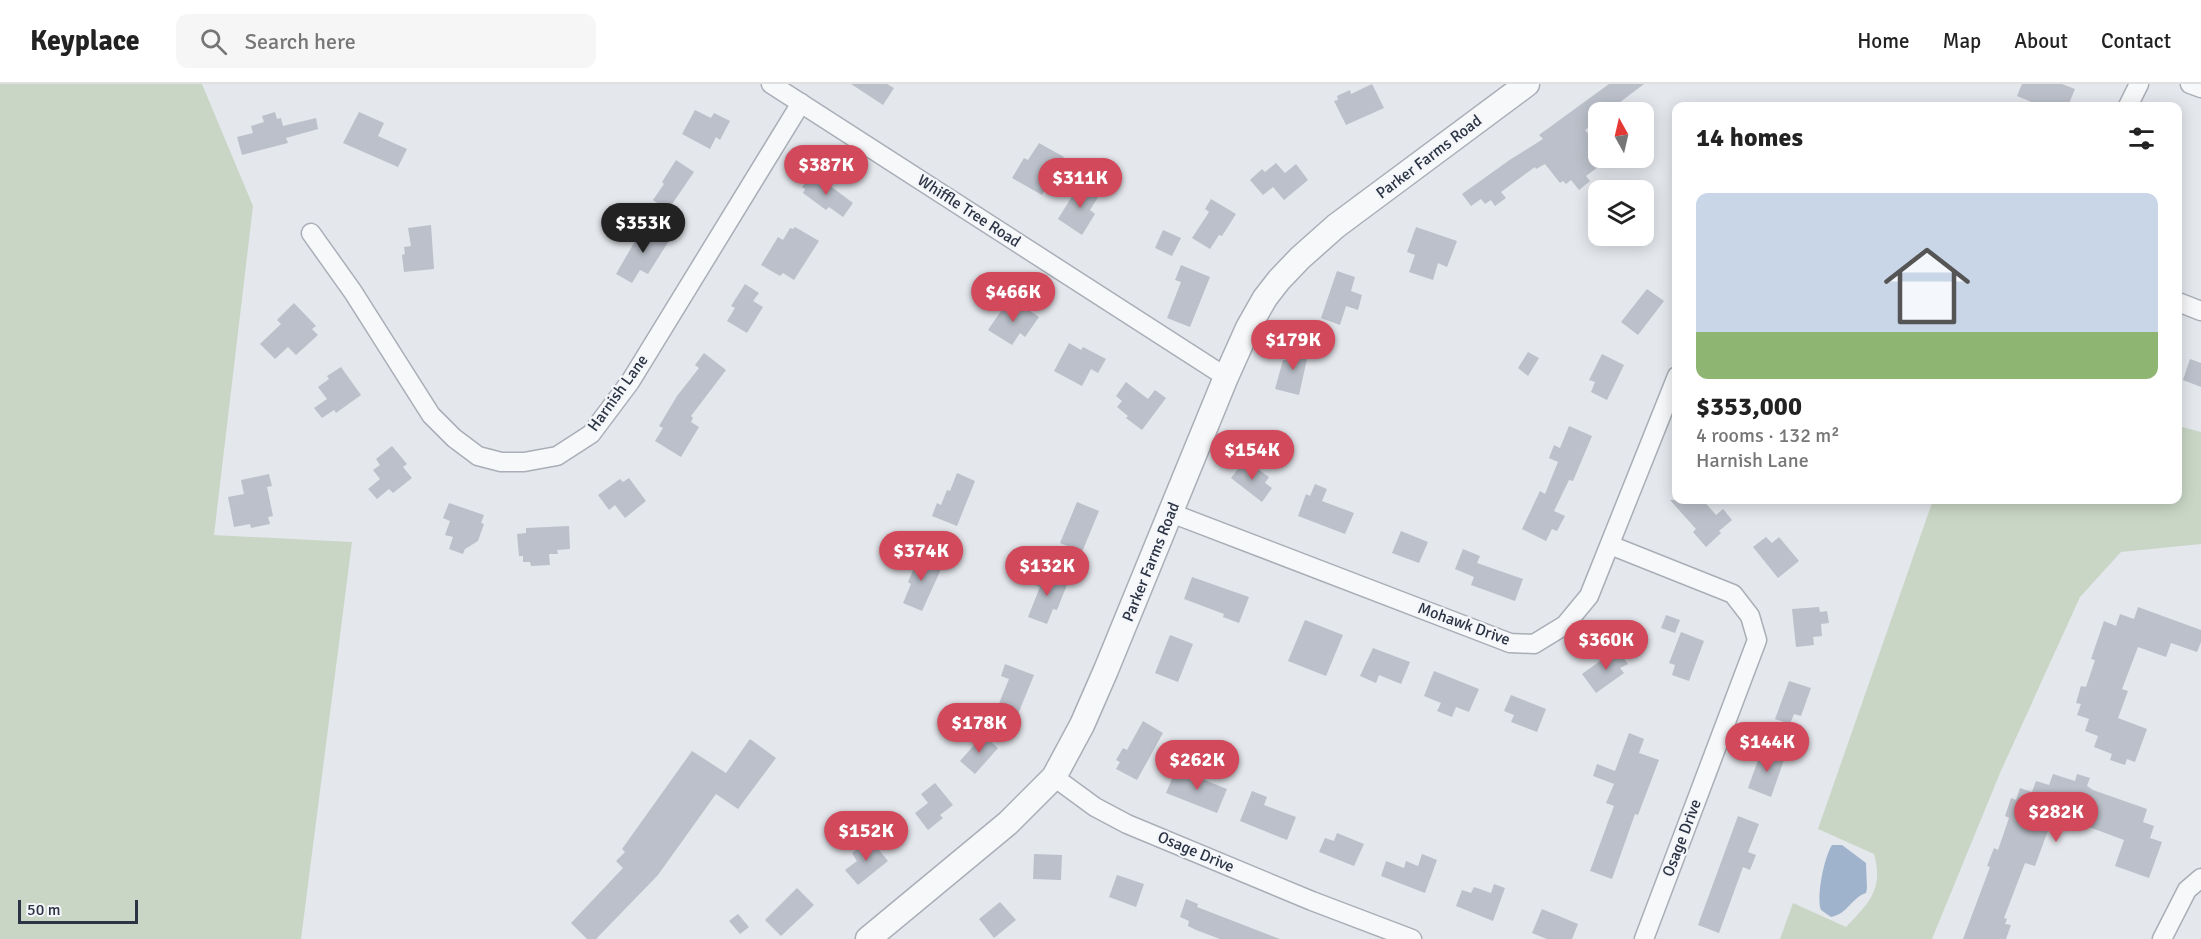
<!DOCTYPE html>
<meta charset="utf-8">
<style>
body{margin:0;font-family:Signika,sans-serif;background:#f6f6f6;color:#222;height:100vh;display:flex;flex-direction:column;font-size:22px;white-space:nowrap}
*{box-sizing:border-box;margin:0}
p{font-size:20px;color:#767676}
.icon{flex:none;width:33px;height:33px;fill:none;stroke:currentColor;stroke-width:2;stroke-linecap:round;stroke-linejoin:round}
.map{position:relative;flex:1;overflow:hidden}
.drawer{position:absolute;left:1672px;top:18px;width:510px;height:402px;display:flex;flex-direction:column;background:#fff;border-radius:12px;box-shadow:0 3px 15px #0003}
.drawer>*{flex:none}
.needle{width:39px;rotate:352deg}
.tools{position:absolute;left:1588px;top:18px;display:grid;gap:12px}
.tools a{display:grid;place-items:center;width:66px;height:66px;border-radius:12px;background:#fff;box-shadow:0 3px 15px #0003;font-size:30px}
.scale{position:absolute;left:18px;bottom:15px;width:120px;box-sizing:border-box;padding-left:6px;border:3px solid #2b3445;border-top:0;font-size:16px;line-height:21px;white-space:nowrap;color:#2b3445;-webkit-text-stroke:4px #f4f6f9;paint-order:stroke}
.price{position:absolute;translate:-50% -51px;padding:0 14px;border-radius:21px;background:#d1495b;color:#fff;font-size:20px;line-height:39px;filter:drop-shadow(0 2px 3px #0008)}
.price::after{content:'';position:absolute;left:50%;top:36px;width:18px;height:14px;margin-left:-9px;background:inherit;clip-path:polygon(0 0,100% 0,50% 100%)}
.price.selected{background:#222;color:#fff}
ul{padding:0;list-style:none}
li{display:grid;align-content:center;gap:12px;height:318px;padding:0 24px}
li+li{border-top:2px solid #e0e0e0}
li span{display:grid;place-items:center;height:186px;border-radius:12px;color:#555}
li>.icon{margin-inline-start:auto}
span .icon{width:108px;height:108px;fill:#fffc;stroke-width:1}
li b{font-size:26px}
h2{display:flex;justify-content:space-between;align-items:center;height:72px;padding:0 24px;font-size:26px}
header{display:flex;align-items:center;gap:36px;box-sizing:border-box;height:84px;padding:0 30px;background:#fff;border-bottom:2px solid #e0e0e0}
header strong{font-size:28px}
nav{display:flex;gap:33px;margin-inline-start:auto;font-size:21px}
.search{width:420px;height:54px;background:#f6f6f6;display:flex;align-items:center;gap:15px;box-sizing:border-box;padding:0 21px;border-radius:12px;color:#767676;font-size:22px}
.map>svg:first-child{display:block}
</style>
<header>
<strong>Keyplace</strong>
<div class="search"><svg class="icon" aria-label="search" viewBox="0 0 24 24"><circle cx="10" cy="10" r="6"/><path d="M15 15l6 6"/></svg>Search here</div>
<nav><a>Home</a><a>Map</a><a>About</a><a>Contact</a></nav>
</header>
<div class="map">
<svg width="2201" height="855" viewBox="0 0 2201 855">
<rect width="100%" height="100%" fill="#e4e7ec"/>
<g fill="#c9d6c5">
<path d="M0,0h202l51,122 -39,329 138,7 -51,397h-301z"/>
<path d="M2178,342l23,6v112l-80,8 -41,45 -80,176 -68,166h-152l13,-36 53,24c23,-24 38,-38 28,-73l-56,-25 115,-329h245z"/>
</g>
<path fill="#9fb4cc" d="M1832,761h10l24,18 1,25 -1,5c-15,5 -18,21 -35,24l-10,-7c-5,-12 3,-53 11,-65z"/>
<g fill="#bbc0ca">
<path d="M851,0h36l7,4 -11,17z"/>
<path d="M1372,0l12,24 -38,17 -12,-24 4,-1 -1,-4 13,-6 1,4z"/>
<path d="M1609,0h35l-37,28h-8v7l-14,11 14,18v12l3,4 -16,12 4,5 -11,9 -8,-10 -5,4 -3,-3 -3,2 -15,-19 -9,5 -1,-2 -34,25 5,6 -11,8 -4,-6 -6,4 -4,-5 -10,7 -9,-12 49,-35 32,-20 -4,-4z"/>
<path d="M2022,0h40l13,5 -7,17h-16l-9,-3 -2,3 -24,-10z"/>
<path d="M695,26l16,8 3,-5 16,8 -10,19 -4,-3 -6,12 -28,-15z"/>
<path d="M275,28l2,7 4,-1 2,8 33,-8 2,11 -32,9 2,5 -46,12 -5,-18 16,-4 -2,-7 13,-4 -2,-6z"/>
<path d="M359,28l25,11 -6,13 29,13 -9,18 -55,-24z"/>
<path d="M1039,59l25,14 -22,38 -30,-17 12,-20 4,2z"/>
<path d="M676,76l18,12 -26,38 -15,-10 11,-16 -2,-2z"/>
<path d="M1276,79l9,10 11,-9 12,16 -24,20 -11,-13 -10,8 -13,-15 12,-11 3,3z"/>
<path d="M813,89l40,30 -10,14 -14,-10 -3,3 -23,-17 2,-4 -3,-2z"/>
<path d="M1081,98l19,12 -10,16 5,4 -13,21 -24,-16z"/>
<path d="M1211,115l25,15 -14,22 -3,-1 -9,14 -18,-11 17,-26 -4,-3z"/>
<path d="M645,140l25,15 -22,35 -8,-4 -8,13 -16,-9z"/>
<path d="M431,141l3,44 -30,3 -2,-17 3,-1 -1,-7 7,-1 -3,-18z"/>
<path d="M795,143l24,14 -25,39 -11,-7 -3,3 -19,-11 17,-28 5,3 7,-12 3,1z"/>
<path d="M1416,143l41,14 -10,26 -9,-4 -5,17 -24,-8 6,-17 -8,-3z"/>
<path d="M1163,146l18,8 -9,18 -17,-8z"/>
<path d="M1181,181l29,12 -20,50 -23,-9 14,-36 -6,-2z"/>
<path d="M1337,187l18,6 -4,14 11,4 -4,15 -12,-4 -6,19 -19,-7z"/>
<path d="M745,200l14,9 -6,8 10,6 -16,26 -20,-12 8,-13 -4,-2z"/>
<path d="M1647,205l17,12 -26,34 -17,-13z"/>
<path d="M294,219l22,23 -4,3 6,6 -22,20 -8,-8 -13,12 -15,-15 21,-20 -4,-4z"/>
<path d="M1020,220l19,13 -14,20 -5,-4 -8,12 -24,-15 17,-25 9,7z"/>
<path d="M1069,259l12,7 2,-3 23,12 -8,14 -7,-4 -9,17 -28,-15z"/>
<path d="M1290,261l19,5 -10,45 -24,-6 8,-29h3z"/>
<path d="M1528,268l11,6 -11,18 -10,-8z"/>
<path d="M704,269l22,17 -35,46 2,2 -2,4 8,5 -18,30 -26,-16 8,-13 -4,-2 18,-30 22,-28 -4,-3z"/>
<path d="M1602,270l22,11 -17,35 -16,-8 4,-10 -6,-2z"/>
<path d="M2190,275l11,4v24l-18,-7z"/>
<path d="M341,283l20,28 -25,18 -2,-3 -12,8 -8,-10 13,-9 -9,-12 11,-8 -2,-3z"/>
<path d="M1126,298l22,17 7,-9 11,8 -24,32 -16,-12 2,-2 -11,-9 5,-6 -6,-5z"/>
<path d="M1569,342l23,10 -19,45 -4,-1 -15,31 11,5 -8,15 -5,-2 -6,12 -24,-12 18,-38 5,3 13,-32 -9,-4 5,-13 6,3z"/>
<path d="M392,362l15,18 -4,3 9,11 -19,15 -4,-4 -12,10 -9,-10 12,-10 -7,-9 7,-5 -4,-6z"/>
<path d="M1245,376l24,17 -4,6 7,5 -10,14 -31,-24z"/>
<path d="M957,389l18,8 -18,45 -25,-10 5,-13 4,2 6,-15 3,1z"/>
<path d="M269,390l3,12 -5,1 6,29 -5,1 2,7 -19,4 -1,-4 -16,3 -6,-30 16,-3 -3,-14z"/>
<path d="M629,394l17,23 -21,17 -10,-13 -6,5 -11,-15 22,-16 3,3z"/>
<path d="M1315,400l12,5 -5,12 32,12 -9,21 -47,-18 8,-22 4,2z"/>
<path d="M1670,416h33l13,15 7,-6 9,11 -13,11 2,2 -15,14 -13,-15 3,-3z"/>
<path d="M1077,418l22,9 -17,41 -22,-9z"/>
<path d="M449,419l35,12 -3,8 3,1 -6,17 -13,8 -2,5 -14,-5 4,-12 -8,-2 5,-14 -7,-3z"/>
<path d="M569,442l1,23 -13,1 1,4h-9l1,11 -19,1 -1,-4h-7v-6h-4l-2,-22 9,-1v-5z"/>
<path d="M1401,447l27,11 -9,21 -27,-10z"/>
<path d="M1766,453l6,6 7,-6 20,24 -21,17 -25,-31z"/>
<path d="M1463,465l17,7 -3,7 46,16 -8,22 -44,-16 3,-8 -19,-8z"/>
<path d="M915,471l27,12 -20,44 -19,-8 8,-19 -3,-2 6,-14 -4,-1z"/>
<path d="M1038,489l11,4 1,-2 18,7 -11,28 -4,-1 -6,15 -19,-7 12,-30 -7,-3z"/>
<path d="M1192,493l57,20 -10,26 -16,-6 1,-3 -40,-15z"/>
<path d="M1819,523l1,5 7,-1 2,12 -8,1 1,12 -9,1 1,8 -18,2 -4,-38z"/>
<path d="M2138,523l63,23v12l-4,10 -26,-9 -5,14 -28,-10 -16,42 6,2 -10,27 29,11 -12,33 -8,-3 -2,6 -15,-5 2,-6 -18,-7 4,-11 -13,-5 4,-12 -12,-4 4,-11 -5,-1 5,-17 5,1 9,-27 -4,-1 13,-38 12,5 4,-12 14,5z"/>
<path d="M1666,531l14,5 -5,13 -14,-5z"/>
<path d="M1305,536l38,15 -17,41 -38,-15z"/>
<path d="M1681,548l23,9 -15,40 -17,-6 3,-10 -6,-2z"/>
<path d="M1170,551l23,9 -15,38 -23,-9z"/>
<path d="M1373,564l37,14 -9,22 -22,-9 -3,8 -16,-7z"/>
<path d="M1617,565l11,15 -8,4 4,5 -28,20 -14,-19z"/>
<path d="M1005,580l29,11 -16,39 -20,-8 11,-27 -8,-3z"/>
<path d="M1434,587l45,18 -10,23 -13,-5 -4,10 -15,-6 4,-8 -17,-7z"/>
<path d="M1789,597l22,7 -10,28 -7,-2 -4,10 -15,-5z"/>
<path d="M1511,611l35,14 -9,23 -26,-10 3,-7 -10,-4z"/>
<path d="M1143,637l20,12 -26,47 -21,-11 4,-7 -4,-2 7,-12 4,2z"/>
<path d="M1629,649l15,6 -5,14 20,7 -21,55 -3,-1 -23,65 -22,-8 24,-65 -8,-3 8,-19 -21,-8 4,-12 18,7z"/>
<path d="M983,651l15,13 -23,26 -15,-13z"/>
<path d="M750,655l26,19 -38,51 -22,-15 -58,81 -62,64h-9l-16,-16 52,-55 -7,-7 9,-9 -3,-3 70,-98 34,22z"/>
<path d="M1762,665l23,8 -14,40 -23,-9z"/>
<path d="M1190,686l14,6 -2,3 25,10 -10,24 -51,-20 8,-19 13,5z"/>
<path d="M2053,690l22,7 2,-7 13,4 -3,8 6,4 54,19 -4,13 11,4 -4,12 12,4 -13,36 -34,-12 9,-26 -70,-26 -19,52 -10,-3 -21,55 3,1 -2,5 6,1 -5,14h-43l27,-72 -3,-1 7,-18 4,2 11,-32 -4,-2 6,-18 5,2 4,-12 12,4 4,-11 13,4z"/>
<path d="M935,699l18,22 -13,10 3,3 -15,12 -13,-17 13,-10 -7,-9z"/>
<path d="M1252,707l15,6 -3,8 32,12 -9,23 -47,-19z"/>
<path d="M1738,732l21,8 -11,28 8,3 -6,15 -7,-3 -24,66 -21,-8z"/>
<path d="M1337,749l27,11 -10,22 -35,-14 6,-14 9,3z"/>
<path d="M870,755l18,22 -30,24 -13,-15 12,-9 -5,-8z"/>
<path d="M1034,770l28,1 -1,25 -28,-1z"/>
<path d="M1422,770l15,6 -12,33 -44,-17 5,-15 18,7 2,-7 12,5z"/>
<path d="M1117,791l27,9 -8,23 -27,-10z"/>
<path d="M1494,800l11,4 -12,33 -37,-15 6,-16 9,3 3,-6 17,6z"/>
<path d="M797,804l17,17 -33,31 -16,-16z"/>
<path d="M1186,815l12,5 -1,3 83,32h-60l-24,-9 -8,-4 1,-5 -9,-4z"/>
<path d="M1000,818l16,18 -22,18 -15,-19z"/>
<path d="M1542,825l36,15 -6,15h-25l-15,-6z"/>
<path d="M738,830l11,13 -9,7 -11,-13z"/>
</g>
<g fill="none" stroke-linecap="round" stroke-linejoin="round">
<g stroke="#a9aeb7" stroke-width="21">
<g id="minor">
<path d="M771,0l455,293"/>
<path d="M2190,0l11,4"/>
<path d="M2128,22l11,-22"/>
<path d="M311,149l42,59 78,123 23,23 24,18 23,6h23l33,-6 34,-22 39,-52 171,-279"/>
<path d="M2178,218l23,9"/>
<path d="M1171,429l339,130 24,1 31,-19 24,-29 88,-220"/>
<path d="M1610,461l123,49 17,22 7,24 -113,299"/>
<path d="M1054,693l41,30 32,17 185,77 100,38"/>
<path d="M2162,855l25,-49 14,-12"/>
</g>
</g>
<g stroke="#a9aeb7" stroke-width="27">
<path id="tertiary" d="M868,855l140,-116 46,-46 28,-52 24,-55 120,-293 22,-49 17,-30 14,-18 21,-22 36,-32 191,-142"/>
</g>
<use href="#minor" stroke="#f7f8fa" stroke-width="18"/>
<use href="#tertiary" stroke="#f7f8fa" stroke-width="24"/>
</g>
<g text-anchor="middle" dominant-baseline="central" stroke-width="4.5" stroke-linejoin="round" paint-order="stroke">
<g font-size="16" fill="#2b3445" stroke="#f4f6f9">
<text transform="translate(1429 73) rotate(-37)">Parker Farms Road</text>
<text transform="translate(969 127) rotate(33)">Whiffle Tree Road</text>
<text transform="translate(618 309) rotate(-54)">Harnish Lane</text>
<text transform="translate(1151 478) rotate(-68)">Parker Farms Road</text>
<text transform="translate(1464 540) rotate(20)">Mohawk Drive</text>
<text transform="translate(1682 754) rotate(-69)">Osage Drive</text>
<text transform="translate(1196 768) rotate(23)">Osage Drive</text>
</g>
</g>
</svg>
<div class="tools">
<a><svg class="needle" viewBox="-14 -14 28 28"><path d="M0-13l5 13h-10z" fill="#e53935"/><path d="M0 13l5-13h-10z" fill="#767676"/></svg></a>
<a><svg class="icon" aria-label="layers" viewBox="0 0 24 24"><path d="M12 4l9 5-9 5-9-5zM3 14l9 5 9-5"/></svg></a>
</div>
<div class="scale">50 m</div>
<b class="price" style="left:826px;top:112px">$387K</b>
<b class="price" style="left:1080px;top:125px">$311K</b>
<b class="price selected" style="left:643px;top:170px">$353K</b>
<b class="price" style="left:1013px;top:239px">$466K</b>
<b class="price" style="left:1293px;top:287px">$179K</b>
<b class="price" style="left:1252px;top:397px">$154K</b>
<b class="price" style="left:921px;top:498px">$374K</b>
<b class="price" style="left:1047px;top:513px">$132K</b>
<b class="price" style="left:1606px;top:587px">$360K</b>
<b class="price" style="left:979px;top:670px">$178K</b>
<b class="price" style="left:1767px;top:689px">$144K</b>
<b class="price" style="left:1197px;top:707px">$262K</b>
<b class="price" style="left:2056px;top:759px">$282K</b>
<b class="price" style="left:866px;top:778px">$152K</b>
<section class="drawer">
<h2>14 homes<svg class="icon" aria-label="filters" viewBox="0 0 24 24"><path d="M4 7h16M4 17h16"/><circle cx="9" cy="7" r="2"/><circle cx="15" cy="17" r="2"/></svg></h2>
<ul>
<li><span style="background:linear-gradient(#c9d6e8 75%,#8fb573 0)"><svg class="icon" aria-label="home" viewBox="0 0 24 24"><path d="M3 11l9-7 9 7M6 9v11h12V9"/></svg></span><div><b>$353,000</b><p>4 rooms · 132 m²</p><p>Harnish Lane</p></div></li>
</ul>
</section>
</div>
